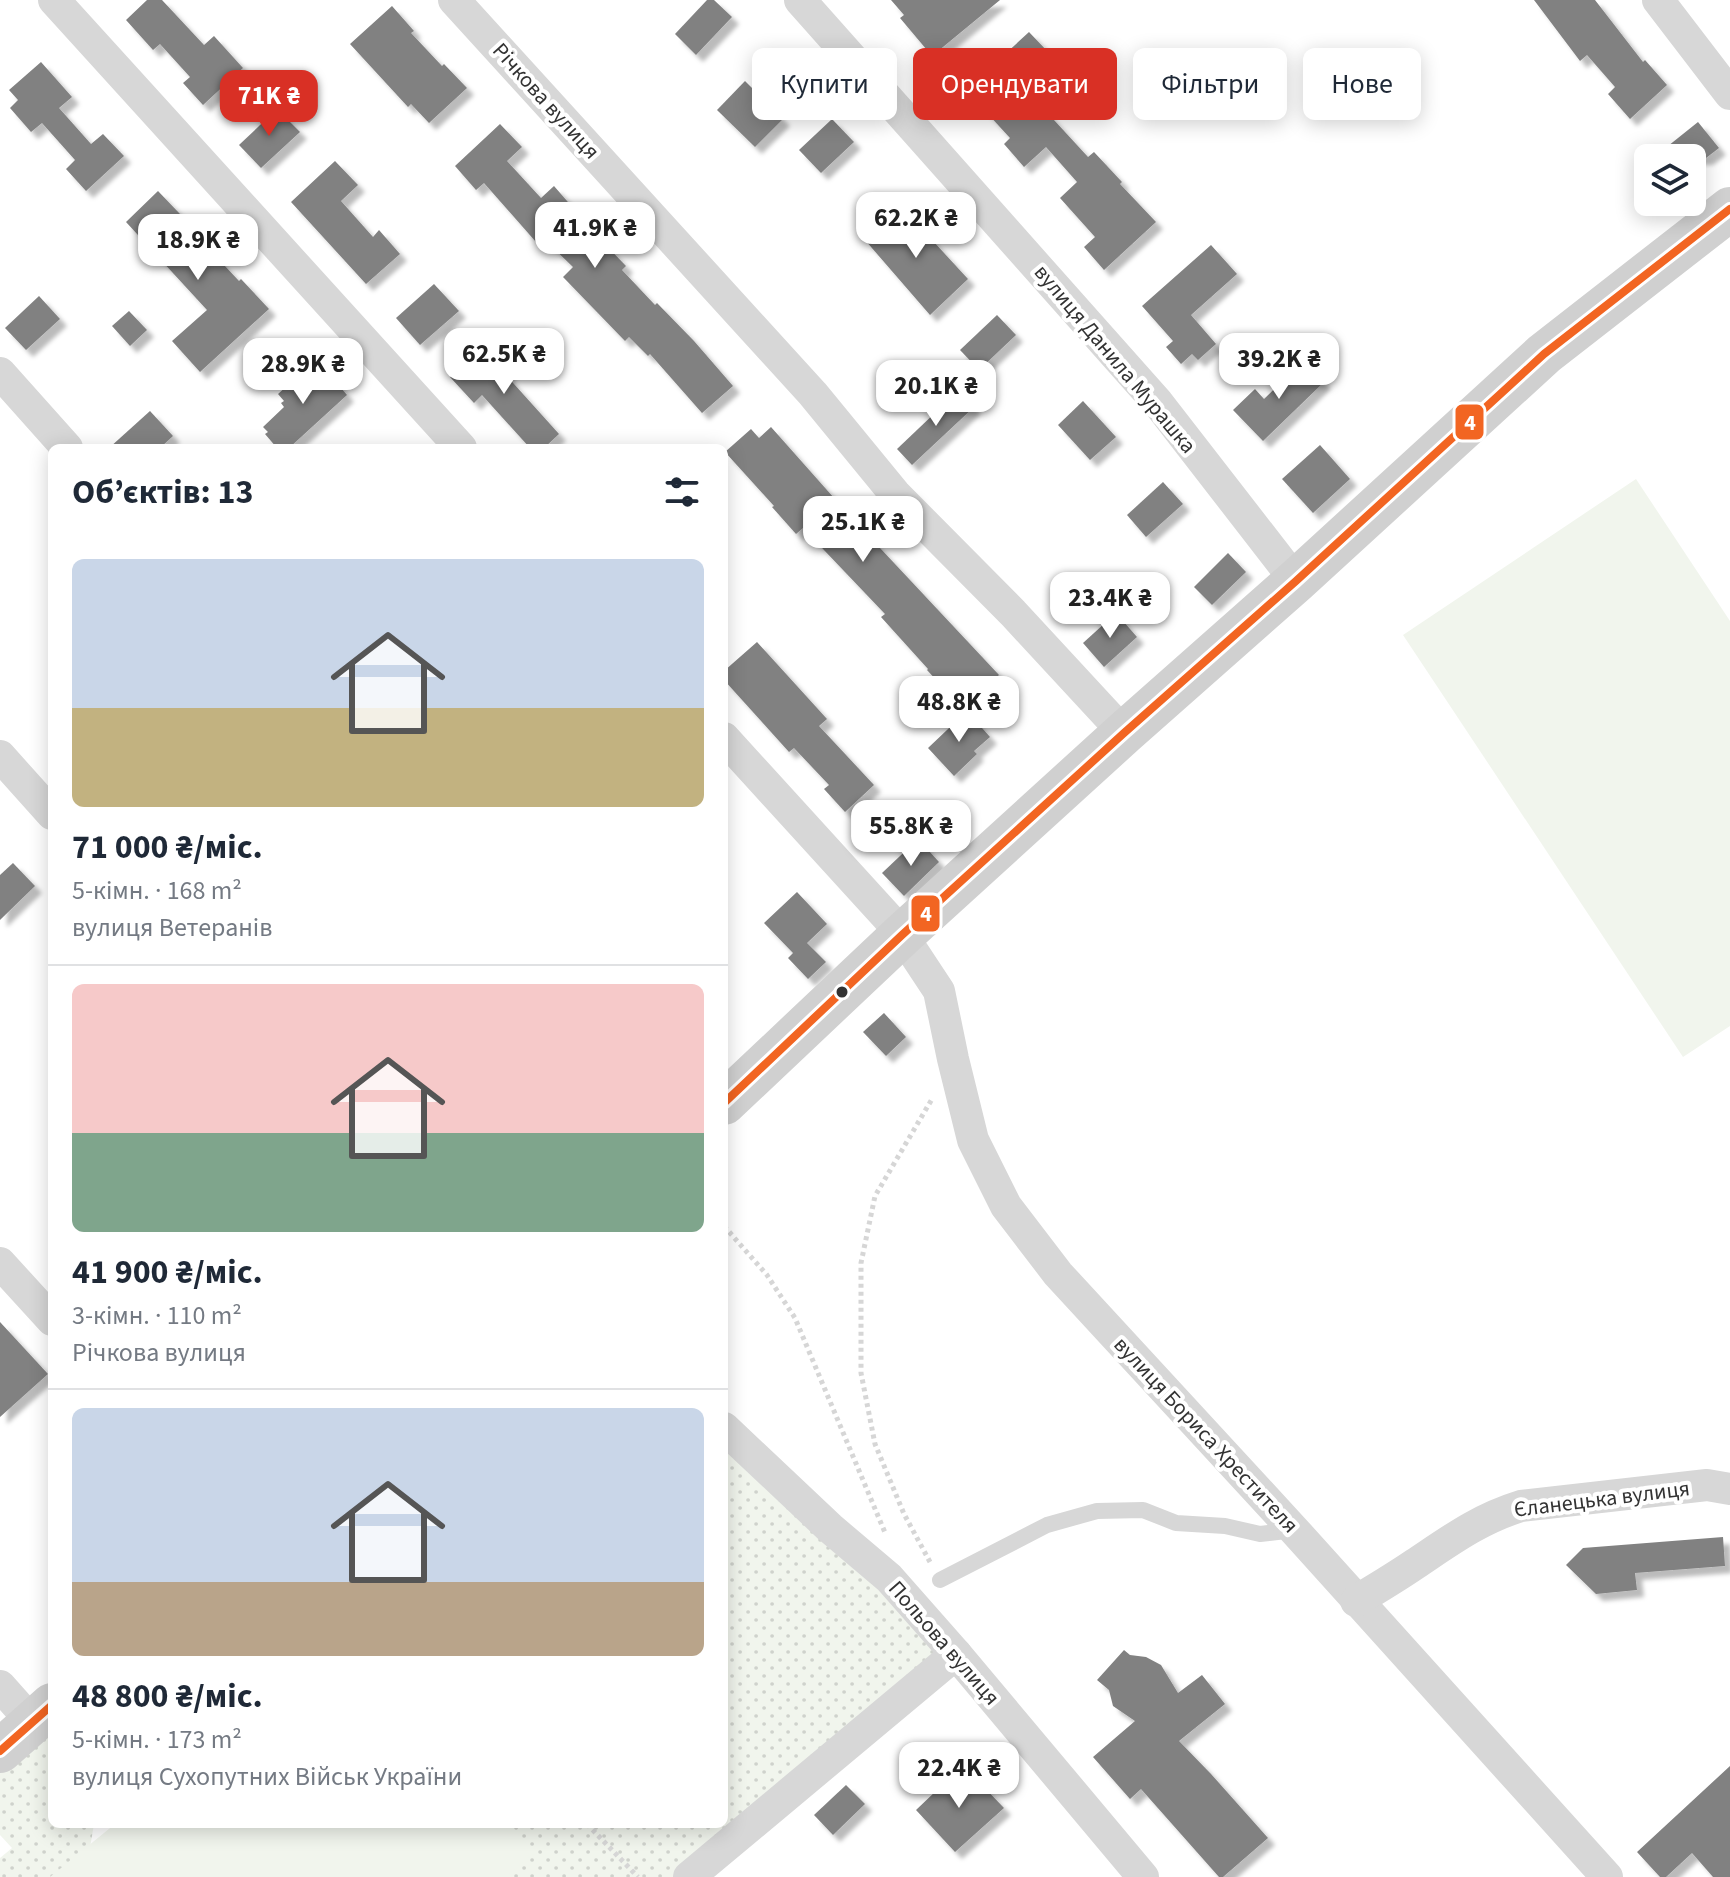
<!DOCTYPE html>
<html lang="uk">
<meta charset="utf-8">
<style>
body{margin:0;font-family:"Source Sans 3",sans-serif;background:#f6f6f7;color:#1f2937;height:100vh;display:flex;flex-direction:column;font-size:30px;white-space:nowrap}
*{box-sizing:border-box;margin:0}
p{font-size:26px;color:#747a83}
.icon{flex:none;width:44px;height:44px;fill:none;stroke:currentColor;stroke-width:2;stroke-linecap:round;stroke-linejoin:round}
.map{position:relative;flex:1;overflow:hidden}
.side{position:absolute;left:48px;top:444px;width:680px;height:1384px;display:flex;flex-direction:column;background:#fff;border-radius:12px;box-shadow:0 4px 20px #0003}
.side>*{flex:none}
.hud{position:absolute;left:752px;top:48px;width:760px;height:72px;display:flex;gap:16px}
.tools{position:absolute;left:1634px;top:144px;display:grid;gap:16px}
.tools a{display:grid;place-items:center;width:72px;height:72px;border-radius:12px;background:#fff;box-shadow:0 4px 20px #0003;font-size:40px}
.price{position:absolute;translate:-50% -68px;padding:0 18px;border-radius:16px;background:#fff;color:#222;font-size:26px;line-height:52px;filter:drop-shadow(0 2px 4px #0008)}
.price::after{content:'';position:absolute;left:50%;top:48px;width:24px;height:18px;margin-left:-12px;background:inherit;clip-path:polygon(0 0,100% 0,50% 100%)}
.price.active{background:#d93025;color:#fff}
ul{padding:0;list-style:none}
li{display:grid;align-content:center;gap:16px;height:424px;padding:0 24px}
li+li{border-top:2px solid #e0e1e3}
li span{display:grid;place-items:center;height:248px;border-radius:12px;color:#555}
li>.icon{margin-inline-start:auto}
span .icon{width:144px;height:144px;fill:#fffc;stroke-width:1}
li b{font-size:34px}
h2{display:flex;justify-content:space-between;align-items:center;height:96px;padding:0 24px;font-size:34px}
.chip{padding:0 28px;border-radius:12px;background:#fff;box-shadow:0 4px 20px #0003;font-size:28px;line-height:72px}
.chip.active{background:#d93025;color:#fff}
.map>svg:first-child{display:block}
</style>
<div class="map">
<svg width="1730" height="1877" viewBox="0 0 1730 1877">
<defs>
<pattern id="grass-dots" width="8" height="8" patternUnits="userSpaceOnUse" patternTransform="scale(2)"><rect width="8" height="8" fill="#f1f5ed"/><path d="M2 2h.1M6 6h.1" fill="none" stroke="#cfd2cc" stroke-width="1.8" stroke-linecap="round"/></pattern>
<filter id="shadow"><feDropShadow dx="7" dy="7" stdDeviation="2" flood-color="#0004"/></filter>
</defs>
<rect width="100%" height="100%" fill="#fff"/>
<g fill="url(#grass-dots)">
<path d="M724,1438l159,148 55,67 -256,224h-289l-46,-53h377z"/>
<path d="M52,1722v102h42l-9,53h-85v-19l12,-10 -12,-13v-67z"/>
</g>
<g fill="#f1f5ed">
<path d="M1636,479l94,142v405l-47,31 -280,-422z"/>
<path d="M115,1824h395l24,29 -29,24h-455z"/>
</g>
<g fill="#818181" filter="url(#shadow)">
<path d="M147,0h15l42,45 10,-9 29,32 -40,37 -20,-22 7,-6 -30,-33 -7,6 -27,-30z"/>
<path d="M707,0h7l18,17 -36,38 -21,-21z"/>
<path d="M891,0h109l-68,56 -32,-38 4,-3z"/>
<path d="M1534,0h61l48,62 2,-2 22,25 -37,34 -22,-25 7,-7 -28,-32 -7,6z"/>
<path d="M392,6l22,25 -3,2 31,33 2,-2 23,24 -38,35 -18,-19 -3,3 -58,-63z"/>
<path d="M1029,32l20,21 -30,29 69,75 6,-5 28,30 -2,2 36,38 -52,48 -20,-23 11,-10 -35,-39 17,-16 -31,-35 -22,20 -20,-23 6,-6 -44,-48z"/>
<path d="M41,62l31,35 -13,11 32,36 12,-10 21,22 -38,35 -20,-22 9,-9 -33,-37 -11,9 -21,-24 8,-8 -9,-10z"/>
<path d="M745,81l38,38 -28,28 -38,-37z"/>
<path d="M277,109l23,23 -39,36 -22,-23z"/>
<path d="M832,119l22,23 -33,31 -22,-23z"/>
<path d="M1698,122l21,26 -13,10h-53z"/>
<path d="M500,124l22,23 -15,14 34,37 13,-12 20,23 -2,1 54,56 -4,4 33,35 2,-2 37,38 39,45 -31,27 -52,-59 -2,2 -19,-19 -4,4 -62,-64 10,-10 -31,-30 -6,5 -52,-59 -8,7 -21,-24z"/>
<path d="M335,161l23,24 -17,16 32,36 6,-7 21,24 -34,30 -75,-82z"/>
<path d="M158,191l22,23 -2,2 61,65 2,-2 28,30 -69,63 -28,-31 35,-31 -81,-88z"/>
<path d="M904,205l20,21 -3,2 47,51 -38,36 -65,-75z"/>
<path d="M1211,245l26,29 -46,41 25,29 -18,16 -6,-6 -11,10 -15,-17 7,-6 -31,-35z"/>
<path d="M434,284l25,27 -39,34 -24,-27z"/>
<path d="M39,296l21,23 -34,31 -21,-22z"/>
<path d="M129,311l18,19 -17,16 -18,-20z"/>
<path d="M997,315l19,20 -37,35 -19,-20z"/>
<path d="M490,341l23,26 -8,7 54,60 -15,14h-14l-48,-53 -8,8 -24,-26z"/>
<path d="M1304,360l20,22 -61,59 -30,-31 22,-21 9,10z"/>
<path d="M309,366l6,7 7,-7 25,29 -58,53h-12l-12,-14 3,-2 -5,-5 21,-20 -3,-4 3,-2 -6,-7z"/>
<path d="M959,390l15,17 -62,58 -15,-16z"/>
<path d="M1083,401l33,36 -26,23 -32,-35z"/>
<path d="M150,411l23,25 -13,12h-51z"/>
<path d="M771,427l79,89 149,159 -36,34 -36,-39 1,-1 -47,-52 4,-3 -82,-86 -7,6 -24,-27 2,-1 -49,-54 26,-23 8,9z"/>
<path d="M1320,445l30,34 -37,34 -31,-34z"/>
<path d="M1163,482l20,22 -37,33 -19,-22z"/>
<path d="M1228,553l18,19 -34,33 -18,-18z"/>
<path d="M1116,613l21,24 -33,30 -21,-24z"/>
<path d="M757,642l70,77 -8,7 55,59 -29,27 -21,-23 5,-4 -35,-37 -5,4 -65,-72v-9z"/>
<path d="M967,711l23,26 -16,14 3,3 -23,22 -26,-28z"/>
<path d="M918,839l21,23 -35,34 -22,-23z"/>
<path d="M13,863l22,23 -35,34v-45z"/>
<path d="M797,892l30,32 -20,19 19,19 -18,17 -20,-21 5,-5 -29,-30z"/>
<path d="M884,1013l22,24 -20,19 -23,-24z"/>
<path d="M0,1322l48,52 -48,43z"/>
<path d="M1723,1537l2,29 -90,7 2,17 -41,4 -30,-29 17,-17z"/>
<path d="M1124,1650l6,5 16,2 15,8 17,28 24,-18 23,29 -46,37 32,33 57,64 -45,39h-4l-78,-88 -11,10 -37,-42 42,-36 -22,-15 -4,-16 -12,-10z"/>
<path d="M1730,1766v111h-17l-21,-24 -26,24h-6l-23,-25z"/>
<path d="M958,1770l17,18 5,-5 24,25 -49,44 -39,-42z"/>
<path d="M846,1785l19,19 -32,31 -19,-20z"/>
</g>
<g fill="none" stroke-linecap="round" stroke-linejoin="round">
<g stroke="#d6d6d6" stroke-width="5" stroke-dasharray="4 4" stroke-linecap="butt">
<path d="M724,1226l43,49 28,43 91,217"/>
<path d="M930,1562l-26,-48 -29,-70 -14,-71v-110l14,-67 57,-97"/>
<path d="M587,1824l51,53"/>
</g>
<path stroke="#d7d7d7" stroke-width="16" d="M940,1580l107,-55 50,-14 46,-1 33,13 49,3 35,8 34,-4"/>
<g stroke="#d7d7d7" stroke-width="32">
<path d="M54,0l407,448"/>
<path d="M454,0l359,394 82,100 118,119 111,120"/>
<path d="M800,0l358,403 138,178"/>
<path d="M1658,0l72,94"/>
<path d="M0,373l67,75"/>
<path d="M724,738l164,180 14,17 37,56 14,68 20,81 33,66 52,68 236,256 313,347"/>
<path d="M0,756l52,58"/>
<path d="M0,1263l52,57"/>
<path d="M724,1428l106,100 59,50 67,76 187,223"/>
<path d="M1356,1601c20,-12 40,-24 59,-37 36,-24 64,-45 106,-58l186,-21 23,4"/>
<path d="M0,1686l32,36"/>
<path d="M689,1877l267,-223"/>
</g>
<g stroke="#d0d0d0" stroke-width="44">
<path d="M724,1103l178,-168 222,-202 172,-152 248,-227 186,-145"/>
<path d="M0,1751l52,-46"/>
</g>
<g stroke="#fff" stroke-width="14">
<g id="bus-1">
<path d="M724,1103l178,-168 222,-202 172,-152 248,-227 186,-145"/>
<path d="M0,1751l52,-46"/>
</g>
</g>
<use href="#bus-1" stroke="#f26522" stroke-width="8"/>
</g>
<circle fill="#333" stroke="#fff" stroke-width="3" cx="842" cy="992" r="7"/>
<g text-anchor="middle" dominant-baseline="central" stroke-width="8" stroke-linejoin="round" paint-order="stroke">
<g font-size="22" fill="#333" stroke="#fff">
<text transform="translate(546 101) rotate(48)">Річкова вулиця</text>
<text transform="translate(1115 359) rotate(50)">вулиця Данила Мурашка</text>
<text transform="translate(1206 1435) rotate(47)">вулиця Бориса Хрестителя</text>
<text transform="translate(1602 1499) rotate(-7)">Єланецька вулиця</text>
<text transform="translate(944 1643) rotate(49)">Польова вулиця</text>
</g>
</g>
<g stroke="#fff" stroke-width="3">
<rect x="1454" y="403" width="31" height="38" rx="8" fill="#f26522"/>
<rect x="910" y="894" width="31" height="39" rx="8" fill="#f26522"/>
</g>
<g font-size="22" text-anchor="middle" font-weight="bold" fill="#fff">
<text x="1470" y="430">4</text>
<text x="926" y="921">4</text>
</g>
</svg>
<div class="tools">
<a><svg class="icon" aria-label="layers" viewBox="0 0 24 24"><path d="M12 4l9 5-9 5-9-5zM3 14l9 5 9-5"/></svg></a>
</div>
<b class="price active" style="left:269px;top:138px">71K ₴</b>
<b class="price" style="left:916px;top:260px">62.2K ₴</b>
<b class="price" style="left:595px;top:270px">41.9K ₴</b>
<b class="price" style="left:198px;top:282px">18.9K ₴</b>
<b class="price" style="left:504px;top:396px">62.5K ₴</b>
<b class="price" style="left:1279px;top:401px">39.2K ₴</b>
<b class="price" style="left:303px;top:406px">28.9K ₴</b>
<b class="price" style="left:936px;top:428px">20.1K ₴</b>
<b class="price" style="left:863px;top:564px">25.1K ₴</b>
<b class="price" style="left:1110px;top:640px">23.4K ₴</b>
<b class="price" style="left:959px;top:744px">48.8K ₴</b>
<b class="price" style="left:911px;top:868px">55.8K ₴</b>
<b class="price" style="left:959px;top:1810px">22.4K ₴</b>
<div class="hud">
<a class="chip">Купити</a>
<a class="chip active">Орендувати</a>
<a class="chip">Фільтри</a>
<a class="chip">Нове</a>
</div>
<section class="side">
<h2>Об’єктів: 13<svg class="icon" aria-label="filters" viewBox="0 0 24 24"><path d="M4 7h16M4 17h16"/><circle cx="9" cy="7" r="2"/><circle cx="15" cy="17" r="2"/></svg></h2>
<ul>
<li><span style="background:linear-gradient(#c9d6e8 60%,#c2b280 0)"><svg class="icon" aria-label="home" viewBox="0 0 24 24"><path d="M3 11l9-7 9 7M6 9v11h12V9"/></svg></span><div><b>71 000 ₴/міс.</b><p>5-кімн. · 168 m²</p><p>вулиця Ветеранів</p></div></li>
<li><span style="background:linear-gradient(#f6c9c9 60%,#7fa58c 0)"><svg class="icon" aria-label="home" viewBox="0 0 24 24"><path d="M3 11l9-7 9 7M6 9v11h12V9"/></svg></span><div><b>41 900 ₴/міс.</b><p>3-кімн. · 110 m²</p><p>Річкова вулиця</p></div></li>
<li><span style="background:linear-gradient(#c9d6e8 70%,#b9a48a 0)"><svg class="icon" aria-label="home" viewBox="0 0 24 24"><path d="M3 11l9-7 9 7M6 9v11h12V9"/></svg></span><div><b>48 800 ₴/міс.</b><p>5-кімн. · 173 m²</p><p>вулиця Сухопутних Військ України</p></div></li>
</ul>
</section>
</div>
